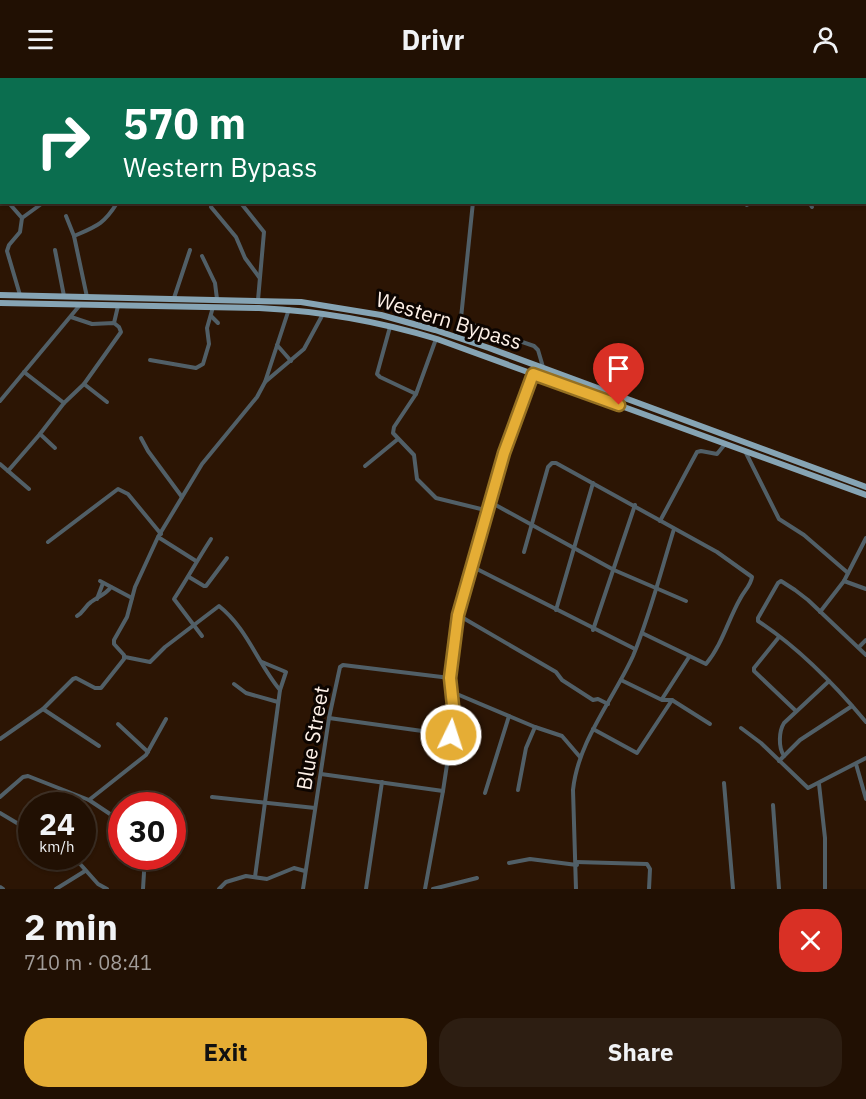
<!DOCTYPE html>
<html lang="en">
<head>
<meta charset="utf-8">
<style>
  :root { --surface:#211003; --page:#2d1e12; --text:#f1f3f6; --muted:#a29d9a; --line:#3e3025; --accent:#e5ad35 }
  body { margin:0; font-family:"IBM Plex Sans",sans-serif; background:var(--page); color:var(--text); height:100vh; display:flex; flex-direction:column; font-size:22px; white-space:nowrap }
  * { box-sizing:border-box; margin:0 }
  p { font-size:20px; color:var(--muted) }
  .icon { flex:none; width:33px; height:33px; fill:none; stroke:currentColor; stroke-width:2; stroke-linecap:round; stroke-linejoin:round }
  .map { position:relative; height:811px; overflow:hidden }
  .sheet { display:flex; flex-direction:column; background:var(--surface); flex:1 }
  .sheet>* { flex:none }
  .top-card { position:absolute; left:0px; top:0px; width:867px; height:126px; box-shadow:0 2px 4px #0004,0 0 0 2px var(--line); background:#0b6e4f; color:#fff; overflow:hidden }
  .speed { position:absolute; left:18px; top:714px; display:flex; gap:12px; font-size:30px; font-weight:700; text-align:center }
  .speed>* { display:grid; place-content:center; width:78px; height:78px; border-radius:50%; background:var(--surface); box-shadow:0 2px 4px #0004,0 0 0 2px var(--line); line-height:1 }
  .speed small { font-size:15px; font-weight:400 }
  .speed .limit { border:9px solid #d22; background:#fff; color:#111 }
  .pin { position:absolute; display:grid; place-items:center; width:51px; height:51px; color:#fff; margin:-62px -26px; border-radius:50% 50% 50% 0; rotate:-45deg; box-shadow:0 0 6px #0007 }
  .pin .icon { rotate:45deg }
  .me { position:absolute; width:66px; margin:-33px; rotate:4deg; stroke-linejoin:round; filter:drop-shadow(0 0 4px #0008) }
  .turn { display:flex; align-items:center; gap:21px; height:126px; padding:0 24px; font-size:27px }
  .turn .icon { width:78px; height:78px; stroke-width:2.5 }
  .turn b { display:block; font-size:42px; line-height:51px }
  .round { display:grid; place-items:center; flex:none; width:63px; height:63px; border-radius:24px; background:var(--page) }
  .head { display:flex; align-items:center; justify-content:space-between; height:102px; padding:0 24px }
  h1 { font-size:36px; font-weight:700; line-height:45px }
  .action { display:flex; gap:12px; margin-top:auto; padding:12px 24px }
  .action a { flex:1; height:69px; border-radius:24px; background:var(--accent); color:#111; font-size:24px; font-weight:700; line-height:69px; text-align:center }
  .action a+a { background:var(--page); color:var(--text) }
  header { display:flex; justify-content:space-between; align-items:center; height:78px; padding:0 24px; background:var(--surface); font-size:27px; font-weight:700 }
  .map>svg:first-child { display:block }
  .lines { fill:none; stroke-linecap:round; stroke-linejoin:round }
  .street { stroke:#515f67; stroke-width:4 }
  .primary { stroke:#86a4b4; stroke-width:6 }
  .route-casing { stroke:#957022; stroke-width:15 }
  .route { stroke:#e5ad35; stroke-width:10 }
  .labels { text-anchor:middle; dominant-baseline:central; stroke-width:6; stroke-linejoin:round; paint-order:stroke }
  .street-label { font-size:21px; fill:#fef1e8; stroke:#0d0501 }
</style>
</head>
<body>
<header><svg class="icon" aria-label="menu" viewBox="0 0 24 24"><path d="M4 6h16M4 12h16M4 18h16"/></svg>Drivr<svg class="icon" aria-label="person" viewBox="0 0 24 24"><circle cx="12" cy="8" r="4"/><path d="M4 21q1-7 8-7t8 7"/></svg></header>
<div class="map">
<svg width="866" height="811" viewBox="0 0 866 811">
  <rect width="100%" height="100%" fill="#2c1504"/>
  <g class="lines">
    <!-- street -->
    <g class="street">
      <polyline points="50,0 51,2"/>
      <polyline points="90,0 91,2"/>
      <polyline points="172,0 173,2"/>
      <polyline points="256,0 258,2"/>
      <polyline points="567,0 571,2"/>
      <polyline points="721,0 722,2"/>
      <polyline points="100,2 102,0"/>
      <polyline points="210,2 210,0"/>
      <polyline points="490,2 491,0"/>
      <polyline points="535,2 539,0"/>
      <polyline points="0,70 2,69"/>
      <polyline points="0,116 2,118"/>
      <polyline points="8,124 22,140"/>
      <polyline points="212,124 211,129 236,159 245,180 259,199"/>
      <polyline points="240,124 264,154 258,222"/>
      <polyline points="473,124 461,240 467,245 534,268 538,272 543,289"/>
      <polyline points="742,124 747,127 751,124"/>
      <polyline points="809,124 812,129"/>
      <polyline points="66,138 74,158 87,219"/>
      <polyline points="22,140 44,124"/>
      <path d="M 74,158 C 97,148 104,146 117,125 L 129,124"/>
      <polyline points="55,172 64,218"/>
      <polyline points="202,178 215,205 217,221"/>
      <polyline points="20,217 7,173 9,167 20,154 22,140"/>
      <polyline points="174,220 190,172"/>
      <polyline points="211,238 218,245"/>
      <polyline points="114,245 118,228"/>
      <polyline points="390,249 377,296 380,299 416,316"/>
      <polyline points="436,261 416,316 394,349 393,355 414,377 417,401 436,420 489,433"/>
      <polyline points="277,267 291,283"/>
      <polyline points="150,282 196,290 203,286 209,266 207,250 213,229"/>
      <polyline points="24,294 64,325"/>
      <polyline points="265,304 304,271 323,236"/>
      <polyline points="84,306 107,324"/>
      <polyline points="0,323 80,227"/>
      <polyline points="141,360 148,373 182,419"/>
      <polyline points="55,370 40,356 64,325 84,306 121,254 119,249 114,245 92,246 71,239"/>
      <polyline points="745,373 779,441 804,457 848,495"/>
      <polyline points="0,386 29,411"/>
      <polyline points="365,388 398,361"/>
      <polyline points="8,393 40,356"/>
      <polyline points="492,425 614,492 686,523"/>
      <polyline points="660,443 697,374 701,373 717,376 725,366"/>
      <polyline points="158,459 196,483"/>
      <polyline points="48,464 118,411 128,416 161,456"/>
      <path d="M 524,474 L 548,389 L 552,385 L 556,385 L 717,474 L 752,499 C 751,507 744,513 740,521 C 728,542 722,567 706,586 L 642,555"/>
      <polyline points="471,488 635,571"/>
      <polyline points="189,499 204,508 206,508 227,480"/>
      <polyline points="100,503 132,520"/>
      <polyline points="844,503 866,511"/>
      <polyline points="97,521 103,505"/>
      <polyline points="556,532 593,405"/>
      <polyline points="820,534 844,503 866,460"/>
      <polyline points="458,537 556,594 562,602 593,622 598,621 608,626"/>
      <path d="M 77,538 C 84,534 85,528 91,524 C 99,518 105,517 111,509"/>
      <polyline points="593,552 635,427"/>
      <path d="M 202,558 L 174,521 C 187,501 198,481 211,461"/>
      <polyline points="779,559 754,590 754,593 796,633"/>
      <polyline points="859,569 866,562"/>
      <path d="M 866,577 L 808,522 L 795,512 L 781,503 L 778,505 L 758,540 L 758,543 C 799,570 835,607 866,644"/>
      <path d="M 125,579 L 150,584 L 165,569 L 219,528 C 247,550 258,586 280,612"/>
      <polyline points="621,602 662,622 672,622 710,646"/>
      <polyline points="234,606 246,615 278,624"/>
      <polyline points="452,614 535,649 562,658 580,679"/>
      <polyline points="662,621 689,579"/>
      <polyline points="43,631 99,668"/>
      <polyline points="329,640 451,657"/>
      <polyline points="118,646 148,674"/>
      <polyline points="741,650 761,665 808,710 866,680"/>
      <polyline points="593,651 637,675 672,622"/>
      <polyline points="0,661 43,631 73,601 76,600 95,610 101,610 124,581 124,577 114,566 114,562 127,539 135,509 158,459 202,386 257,319 265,304 289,231"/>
      <path d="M 784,678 C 778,669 779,653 784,645 L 829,603"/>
      <polyline points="779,683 800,662 852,628"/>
      <polyline points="856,686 866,721"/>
      <polyline points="321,696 443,713"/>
      <polyline points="724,705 733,811"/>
      <polyline points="819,706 825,760 825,811"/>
      <polyline points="518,712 526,670 535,649"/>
      <polyline points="485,715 509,638"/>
      <polyline points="0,719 23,699 28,698 89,722 122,744"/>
      <polyline points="212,719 315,730"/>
      <polyline points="89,722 146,677 166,641"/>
      <polyline points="773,727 779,811"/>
      <polyline points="0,735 32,754"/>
      <polyline points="73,778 98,806 107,811"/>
      <polyline points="576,784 647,786 650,791 649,811"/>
      <polyline points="509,785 530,781 577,787"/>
      <polyline points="255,799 280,612 286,594 262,584"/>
      <polyline points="0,809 3,811"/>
      <polyline points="56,811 85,793"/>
      <polyline points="143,811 145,778"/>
      <polyline points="219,811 226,804 246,798 267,801 294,790 305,793"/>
      <polyline points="303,811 329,640 340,589 343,587 450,600"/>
      <polyline points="366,811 382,704"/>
      <polyline points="425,811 443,713 453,647 450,600 456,544 504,375 533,296"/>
      <polyline points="433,811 477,800"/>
      <path d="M 576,811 L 573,712 C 578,663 613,622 633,578 C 650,537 661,493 674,451"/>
    </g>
    <!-- primary -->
    <g class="primary">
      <polyline points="0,217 301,224 381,237 435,252 489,270 866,409"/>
      <path d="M 0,225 L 259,230 C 320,233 378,243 437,261 L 866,417"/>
    </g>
  </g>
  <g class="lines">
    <!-- route casing -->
    <g class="route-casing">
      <polyline id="route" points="451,657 454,637 450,600 458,537 504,375 533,296 619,327"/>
    </g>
    <!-- route -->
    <use href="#route" class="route"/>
  </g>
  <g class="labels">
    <!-- street labels -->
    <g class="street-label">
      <text transform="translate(449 242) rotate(17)">Western Bypass</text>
      <text transform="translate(312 660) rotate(-80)">Blue Street</text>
    </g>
  </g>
</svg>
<div class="speed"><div>24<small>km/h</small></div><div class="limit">30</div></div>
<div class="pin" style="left:619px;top:327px;background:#d93025"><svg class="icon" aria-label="arrive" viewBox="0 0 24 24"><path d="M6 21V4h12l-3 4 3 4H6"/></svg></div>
<svg class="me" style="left:451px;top:657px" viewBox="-20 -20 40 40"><circle r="17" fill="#e5ad35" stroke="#fff" stroke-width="3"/><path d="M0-11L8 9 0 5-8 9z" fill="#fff"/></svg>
<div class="top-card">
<div class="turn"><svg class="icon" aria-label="right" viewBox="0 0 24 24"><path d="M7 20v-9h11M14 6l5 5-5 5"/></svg><div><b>570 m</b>Western Bypass</div></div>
</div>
</div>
<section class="sheet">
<div class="head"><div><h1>2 min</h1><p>710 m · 08:41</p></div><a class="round" style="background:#d93025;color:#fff"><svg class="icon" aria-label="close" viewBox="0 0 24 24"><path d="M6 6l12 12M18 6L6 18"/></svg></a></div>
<div class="action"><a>Exit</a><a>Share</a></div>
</section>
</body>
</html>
